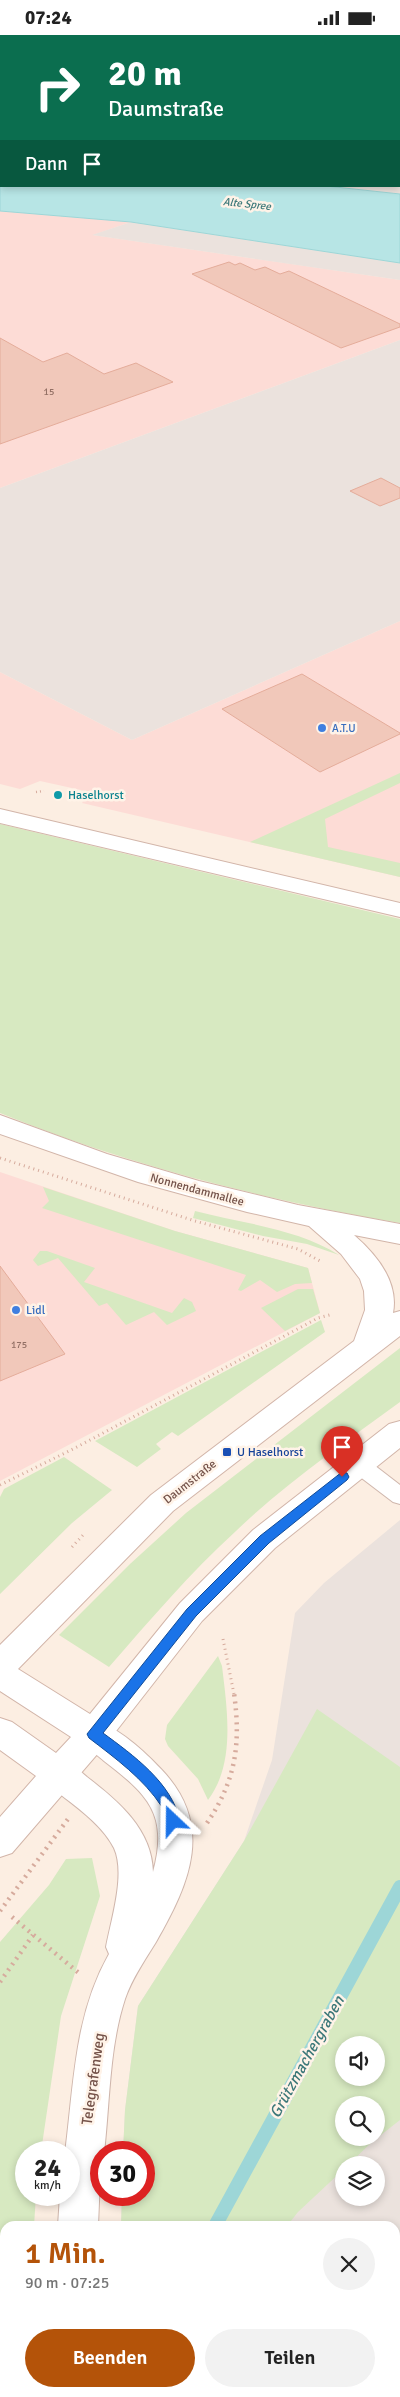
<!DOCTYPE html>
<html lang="de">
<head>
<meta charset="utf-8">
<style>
  :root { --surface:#fff; --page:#f2f2f2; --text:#222; --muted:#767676; --accent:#b45309 }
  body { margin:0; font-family:Signika,sans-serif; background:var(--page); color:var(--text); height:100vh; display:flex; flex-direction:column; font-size:19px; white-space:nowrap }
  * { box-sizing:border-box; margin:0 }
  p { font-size:16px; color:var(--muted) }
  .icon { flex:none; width:28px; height:28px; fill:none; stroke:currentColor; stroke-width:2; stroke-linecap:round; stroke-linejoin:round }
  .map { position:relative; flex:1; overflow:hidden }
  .sheet { position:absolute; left:0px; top:2186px; width:400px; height:176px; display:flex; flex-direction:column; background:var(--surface); border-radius:15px 15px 0 0; box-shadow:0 2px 8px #0003 }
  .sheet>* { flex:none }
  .top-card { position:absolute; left:0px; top:0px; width:400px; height:152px; box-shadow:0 2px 8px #0003; background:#0b6e4f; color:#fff; overflow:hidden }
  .buttons { position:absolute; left:335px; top:2001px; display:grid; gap:10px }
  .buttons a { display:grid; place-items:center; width:50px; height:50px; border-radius:50%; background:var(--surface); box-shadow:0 2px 8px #0003; font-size:25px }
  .speed { position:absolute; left:15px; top:2106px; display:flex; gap:10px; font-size:25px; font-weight:700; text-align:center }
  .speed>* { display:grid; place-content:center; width:65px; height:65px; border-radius:50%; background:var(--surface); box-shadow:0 2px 8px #0003; line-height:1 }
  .speed small { font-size:12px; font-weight:400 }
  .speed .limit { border:8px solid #d22; background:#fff; color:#111 }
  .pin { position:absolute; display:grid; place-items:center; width:42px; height:42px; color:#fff; margin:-51px -21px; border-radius:50% 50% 50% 0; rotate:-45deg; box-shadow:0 0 5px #0007 }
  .pin .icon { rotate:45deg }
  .me { position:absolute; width:55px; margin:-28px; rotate:337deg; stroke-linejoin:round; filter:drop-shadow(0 0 4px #0008) }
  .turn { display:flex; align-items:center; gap:18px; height:105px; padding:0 25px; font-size:22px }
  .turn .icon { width:65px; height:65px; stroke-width:2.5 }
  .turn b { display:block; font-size:35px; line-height:42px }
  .then { display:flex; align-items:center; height:48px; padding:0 25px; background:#0003; gap:10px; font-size:19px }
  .round { display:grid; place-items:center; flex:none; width:52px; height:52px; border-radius:26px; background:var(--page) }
  .overview { display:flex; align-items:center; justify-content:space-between; height:85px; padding:0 25px }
  h1 { font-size:30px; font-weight:600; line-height:38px; color:var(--accent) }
  .cta { display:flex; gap:10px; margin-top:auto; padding:10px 25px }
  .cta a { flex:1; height:58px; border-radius:30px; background:var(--accent); color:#fff; font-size:20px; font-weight:600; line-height:58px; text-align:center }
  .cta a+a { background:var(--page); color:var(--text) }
  .status { display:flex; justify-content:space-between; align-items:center; height:35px; padding:0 25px; background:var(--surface); direction:ltr }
  .status svg { height:14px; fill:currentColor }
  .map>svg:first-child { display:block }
  .commercial { fill:#fddcd6 }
  .industrial { fill:#ebe2dd; fill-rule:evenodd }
  .green { fill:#d7e9c1; fill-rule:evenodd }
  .water { fill:#b7e5e5; stroke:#9dd6d7 }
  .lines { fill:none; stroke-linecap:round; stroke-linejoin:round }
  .stream { stroke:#9dd6d7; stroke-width:14 }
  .building { fill:#f1c8ba; stroke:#e4ac9a }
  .service-casing { stroke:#cfb6ac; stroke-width:2 }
  .minor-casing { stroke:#cfb6ac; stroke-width:2 }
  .secondary-casing { stroke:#d2b5a9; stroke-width:2 }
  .path-far2 { stroke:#d6ab9d; stroke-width:2.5; stroke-dasharray:1 3; stroke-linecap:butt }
  .path-far1 { stroke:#d6ab9d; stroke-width:3; stroke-dasharray:1 4; stroke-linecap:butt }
  .path { stroke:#d6ab9d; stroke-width:4.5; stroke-dasharray:2 5; stroke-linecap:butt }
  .service { fill:#fff; fill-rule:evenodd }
  .minor { fill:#fff; fill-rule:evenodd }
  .secondary { fill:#fff; fill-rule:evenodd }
  .route { fill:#1a73e8; stroke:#114b97 }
  .shop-dot { fill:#3f7fe0; stroke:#fff3e8; stroke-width:2 }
  .culture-dot { fill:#0f9aa8; stroke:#fff3e8; stroke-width:2 }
  .transit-dot { fill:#1a4fb4; stroke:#fff3e8; stroke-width:2 }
  .labels { text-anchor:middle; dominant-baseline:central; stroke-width:5; stroke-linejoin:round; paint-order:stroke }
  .number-label { font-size:10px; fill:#937065 }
  .far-water-label { font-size:11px; font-style:italic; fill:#3c7879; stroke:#fff3e8 }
  .far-shop-label { font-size:11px; fill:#366cbe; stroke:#fff3e8; text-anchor:start }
  .culture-label { font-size:12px; fill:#0d838f; stroke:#fff3e8; text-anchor:start }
  .street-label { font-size:12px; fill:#745249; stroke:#fff3e8 }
  .shop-label { font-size:12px; fill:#366cbe; stroke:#fff3e8; text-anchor:start }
  .transit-label { font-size:12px; fill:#164399; stroke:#fff3e8; text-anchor:start }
  .near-street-label { font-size:15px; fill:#745249; stroke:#fff3e8 }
  .near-water-label { font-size:16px; font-style:italic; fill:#3c7879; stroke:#fff3e8 }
</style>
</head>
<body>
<div class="status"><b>07:24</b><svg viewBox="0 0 49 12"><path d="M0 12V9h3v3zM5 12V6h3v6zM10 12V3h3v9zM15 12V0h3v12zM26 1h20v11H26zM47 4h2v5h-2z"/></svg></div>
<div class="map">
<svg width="400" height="2362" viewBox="0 0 400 2362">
  <rect width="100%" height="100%" fill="#fceee2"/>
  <!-- commercial -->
  <g class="commercial">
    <polygon points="0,176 131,187 93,200 400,245 400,305 0,453"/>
    <polygon points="400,586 400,842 82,768 90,757 40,746 20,754 0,749 0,637 132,705"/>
    <polygon points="0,1137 175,1196 308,1233 320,1278 0,1446"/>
  </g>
  <!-- industrial -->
  <g class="industrial">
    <polygon points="0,0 400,0 400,159 326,151 399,151 399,1 1,1 1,119"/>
    <polygon points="131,187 400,228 400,245 92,200"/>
    <polygon points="400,305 400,586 132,705 0,637 0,453"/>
    <path d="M 400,1485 L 400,2362 L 130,2362 L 130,2358 L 395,2358 L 395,2191 L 121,2191 L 122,2160 L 144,2160 L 144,2118 L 123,2117 L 125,2075 L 138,1971 L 244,1806 L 272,1725 L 295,1578 L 324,1548 ZM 344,2010 L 376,2010 L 376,2042 L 344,2042 ZM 344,2070 L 376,2070 L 376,2102 L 344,2102 ZM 344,2130 L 376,2130 L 376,2162 L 344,2162 Z"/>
  </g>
  <!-- green -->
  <g class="green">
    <polygon points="400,738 400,748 325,784 328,812 400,828 400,842 250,807"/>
    <path d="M 0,789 L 400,884 L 400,1188 C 264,1165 128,1130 0,1078 Z"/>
    <polygon points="43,1152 175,1196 308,1233 312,1248 295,1249 277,1257 260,1245 241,1256 238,1255 246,1240 42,1173 49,1166"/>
    <path d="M 195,1176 C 241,1188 299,1194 339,1220 L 307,1209 L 263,1201 L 193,1183 Z"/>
    <polygon points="40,1216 47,1216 95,1233 84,1247 172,1278 184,1263 192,1267 196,1276 167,1290 154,1277 126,1290 107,1268 99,1271 58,1223 38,1231 33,1225"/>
    <polygon points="298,1254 313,1254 320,1278 285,1296 261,1273"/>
    <polygon points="321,1285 325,1297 178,1401 172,1397 156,1409 161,1414 137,1432 95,1406"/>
    <path d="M 400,1313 L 400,1367 C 344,1408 286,1448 236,1496 C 190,1538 150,1585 109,1632 L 59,1600 L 130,1529 L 186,1478 Z"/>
    <polygon points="64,1422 112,1455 72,1488 0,1559 0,1462 4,1454"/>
    <path d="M 218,1621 L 222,1631 C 227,1674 236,1728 208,1765 L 198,1744 L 168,1711 L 165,1704 L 167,1690 Z"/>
    <path d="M 317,1674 L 400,1732 L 400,2085 L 372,2107 L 348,2130 L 344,2130 L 344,2134 L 298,2177 L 287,2191 L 121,2191 L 122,2160 L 144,2160 L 144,2118 L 123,2117 L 125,2075 L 138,1971 L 244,1806 ZM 344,2010 L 376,2010 L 376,2042 L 344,2042 ZM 344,2070 L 376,2070 L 376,2102 L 344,2102 Z"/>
    <polygon points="92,1823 100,1861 61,1981 41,2117 26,2118 26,2160 36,2160 34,2191 5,2191 5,2358 32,2358 33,2362 0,2362 0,1907 49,1850 66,1824"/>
  </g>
  <!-- water -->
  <polygon class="water" points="0,119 1,151 326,151 400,159 400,228 131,187 0,176"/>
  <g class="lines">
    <!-- stream -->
    <polyline class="stream" points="215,2191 400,1852"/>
  </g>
  <!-- building -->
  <g class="building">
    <polygon points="229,227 235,230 240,228 255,235 265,232 280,239 289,236 400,289 400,292 341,313 192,239"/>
    <polygon points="0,303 43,327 67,318 104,339 136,328 173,347 0,409"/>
    <polygon points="381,443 400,453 400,463 380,471 350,456"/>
    <polygon points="302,639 400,698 400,699 320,737 222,674"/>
    <polygon points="0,1231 65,1319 0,1346"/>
  </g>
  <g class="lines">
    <!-- service casing -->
    <g class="service-casing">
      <g id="service">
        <polygon points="226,0 241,0 242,1 227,1"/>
        <polygon points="275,0 289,0 290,1 276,1"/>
        <rect x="399" y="35" width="1" height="7"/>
        <rect x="0" y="62" width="1" height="7"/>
        <rect x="0" y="106" width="1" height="6"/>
        <rect x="399" y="134" width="1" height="6"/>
        <polygon points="358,1421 365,1423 400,1450 400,1469 393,1467 351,1435 348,1429 351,1423"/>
      </g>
    </g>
    <!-- minor casing -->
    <g class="minor-casing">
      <g id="minor">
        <path d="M 94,1685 C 119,1693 143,1715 161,1734 C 215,1790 190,1848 156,1907 C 145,1925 132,1943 125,1964 C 109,2013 110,2066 104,2118 L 101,2118 L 98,2191 L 58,2191 L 60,2160 L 69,2160 L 69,2118 L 65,2118 C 74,2049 74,1981 109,1919 L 106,1912 C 111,1885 126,1839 114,1813 C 101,1787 69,1767 47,1749 L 42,1739 L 47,1729 C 50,1728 54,1725 58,1725 C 69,1724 80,1736 87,1742 C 118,1766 152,1794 153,1837 C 169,1779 147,1759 104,1726 C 94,1717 83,1711 77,1699 L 82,1689 Z"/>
        <rect x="61" y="2358" width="42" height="4"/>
      </g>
    </g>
    <!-- secondary casing -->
    <g class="secondary-casing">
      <g id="secondary">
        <polygon points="0,774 400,868 400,882 0,788"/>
        <path d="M 0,1080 L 107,1119 L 199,1146 L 298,1170 L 400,1189 L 400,1209 L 354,1200 C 376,1219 399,1247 393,1278 L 400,1276 L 400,1301 L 173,1476 L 18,1634 L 90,1679 L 180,1568 L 253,1495 L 389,1389 L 400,1386 L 400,1413 L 275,1513 L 202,1586 L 106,1709 L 12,1818 L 0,1822 L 0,1782 L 36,1741 L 0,1715 L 0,1683 L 12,1687 L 56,1718 L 71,1702 L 0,1656 L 0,1610 L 151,1460 L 354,1306 L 365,1275 L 364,1256 L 360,1244 L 341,1219 L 309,1191 L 247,1177 L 138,1147 L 0,1099 Z"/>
      </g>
    </g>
    <!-- path-far2 -->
    <polyline class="path-far2" points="36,757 44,756"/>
    <!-- path-far1 -->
    <g class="path-far1">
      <polyline points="0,1123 195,1186 298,1214 322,1227"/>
      <polyline points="0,1450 75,1413 318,1283 333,1279"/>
      <polyline points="72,1512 83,1500"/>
      <polyline points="223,1604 234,1659"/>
    </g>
    <!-- path -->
    <g class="path">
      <path d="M 207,1788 C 236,1745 241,1709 234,1658"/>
      <polyline points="0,1876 68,1784"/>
      <polyline points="12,1882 80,1939"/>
      <polyline points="0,1947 33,1900"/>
    </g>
    <!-- service -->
    <use href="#service" class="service"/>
    <!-- minor -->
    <use href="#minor" class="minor"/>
    <!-- secondary -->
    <use href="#secondary" class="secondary"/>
  </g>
  <!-- route -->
  <path class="route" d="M 342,1437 L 347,1438 L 349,1442 L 347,1445 L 269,1508 L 196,1581 L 103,1698 C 133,1720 172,1748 180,1786 L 178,1790 L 173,1792 L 168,1790 C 165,1785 165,1778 162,1772 C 144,1744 115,1723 89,1703 L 87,1699 L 187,1574 L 260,1501 Z"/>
  <!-- markers -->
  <g class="shop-dot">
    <circle cx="322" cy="693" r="5"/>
    <circle cx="16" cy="1275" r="5"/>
  </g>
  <circle class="culture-dot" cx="58" cy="760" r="5"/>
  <rect class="transit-dot" x="222" y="1412" width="10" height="10" rx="2.5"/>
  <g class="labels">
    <!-- number labels -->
    <g class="number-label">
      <text x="49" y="357">15</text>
      <text x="19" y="1310">175</text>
    </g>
    <!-- far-water labels -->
    <g class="far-water-label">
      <text transform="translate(247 169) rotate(6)">Alte Spree</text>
    </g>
    <!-- far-shop labels -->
    <g class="far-shop-label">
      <text x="332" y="693">A.T.U</text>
    </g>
    <!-- culture labels -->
    <g class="culture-label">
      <text x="68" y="760">Haselhorst</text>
    </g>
    <!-- street labels -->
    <g class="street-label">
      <text transform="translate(197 1155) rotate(15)">Nonnendammallee</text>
      <text transform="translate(190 1447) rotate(-38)">Daumstraße</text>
    </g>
    <!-- shop labels -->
    <g class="shop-label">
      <text x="26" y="1275">Lidl</text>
    </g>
    <!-- transit labels -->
    <g class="transit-label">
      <text x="237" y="1417">U Haselhorst</text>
    </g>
    <!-- near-street labels -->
    <g class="near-street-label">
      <text transform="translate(93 2044) rotate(-82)">Telegrafenweg</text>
    </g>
    <!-- near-water labels -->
    <g class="near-water-label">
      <text transform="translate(307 2022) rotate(-61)">Grützmachergraben</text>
    </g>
  </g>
</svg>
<div class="buttons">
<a><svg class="icon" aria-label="sound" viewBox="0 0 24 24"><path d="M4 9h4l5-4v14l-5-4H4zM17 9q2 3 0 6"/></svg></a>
<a><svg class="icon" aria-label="search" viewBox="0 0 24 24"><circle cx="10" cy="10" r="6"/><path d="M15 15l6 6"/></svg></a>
<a><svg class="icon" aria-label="layers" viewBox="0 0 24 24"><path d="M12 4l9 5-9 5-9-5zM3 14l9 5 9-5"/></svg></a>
</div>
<div class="speed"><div>24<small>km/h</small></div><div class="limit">30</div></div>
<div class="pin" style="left:342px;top:1442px;background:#d93025"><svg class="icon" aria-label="arrive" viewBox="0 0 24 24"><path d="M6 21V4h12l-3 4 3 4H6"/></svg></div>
<svg class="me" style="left:173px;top:1786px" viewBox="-20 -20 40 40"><path d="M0-17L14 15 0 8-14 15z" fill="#1a73e8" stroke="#fff" stroke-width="4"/></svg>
<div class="top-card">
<div class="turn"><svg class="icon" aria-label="right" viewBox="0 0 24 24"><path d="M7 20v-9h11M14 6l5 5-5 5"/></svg><div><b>20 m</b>Daumstraße</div></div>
<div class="then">Dann<svg class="icon" aria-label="arrive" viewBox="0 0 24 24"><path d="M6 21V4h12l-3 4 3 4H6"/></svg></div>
</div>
<section class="sheet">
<div class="overview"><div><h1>1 Min.</h1><p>90 m · 07:25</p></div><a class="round"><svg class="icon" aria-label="close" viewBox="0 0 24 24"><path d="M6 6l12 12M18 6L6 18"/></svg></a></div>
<div class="cta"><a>Beenden</a><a>Teilen</a></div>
</section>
</div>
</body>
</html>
